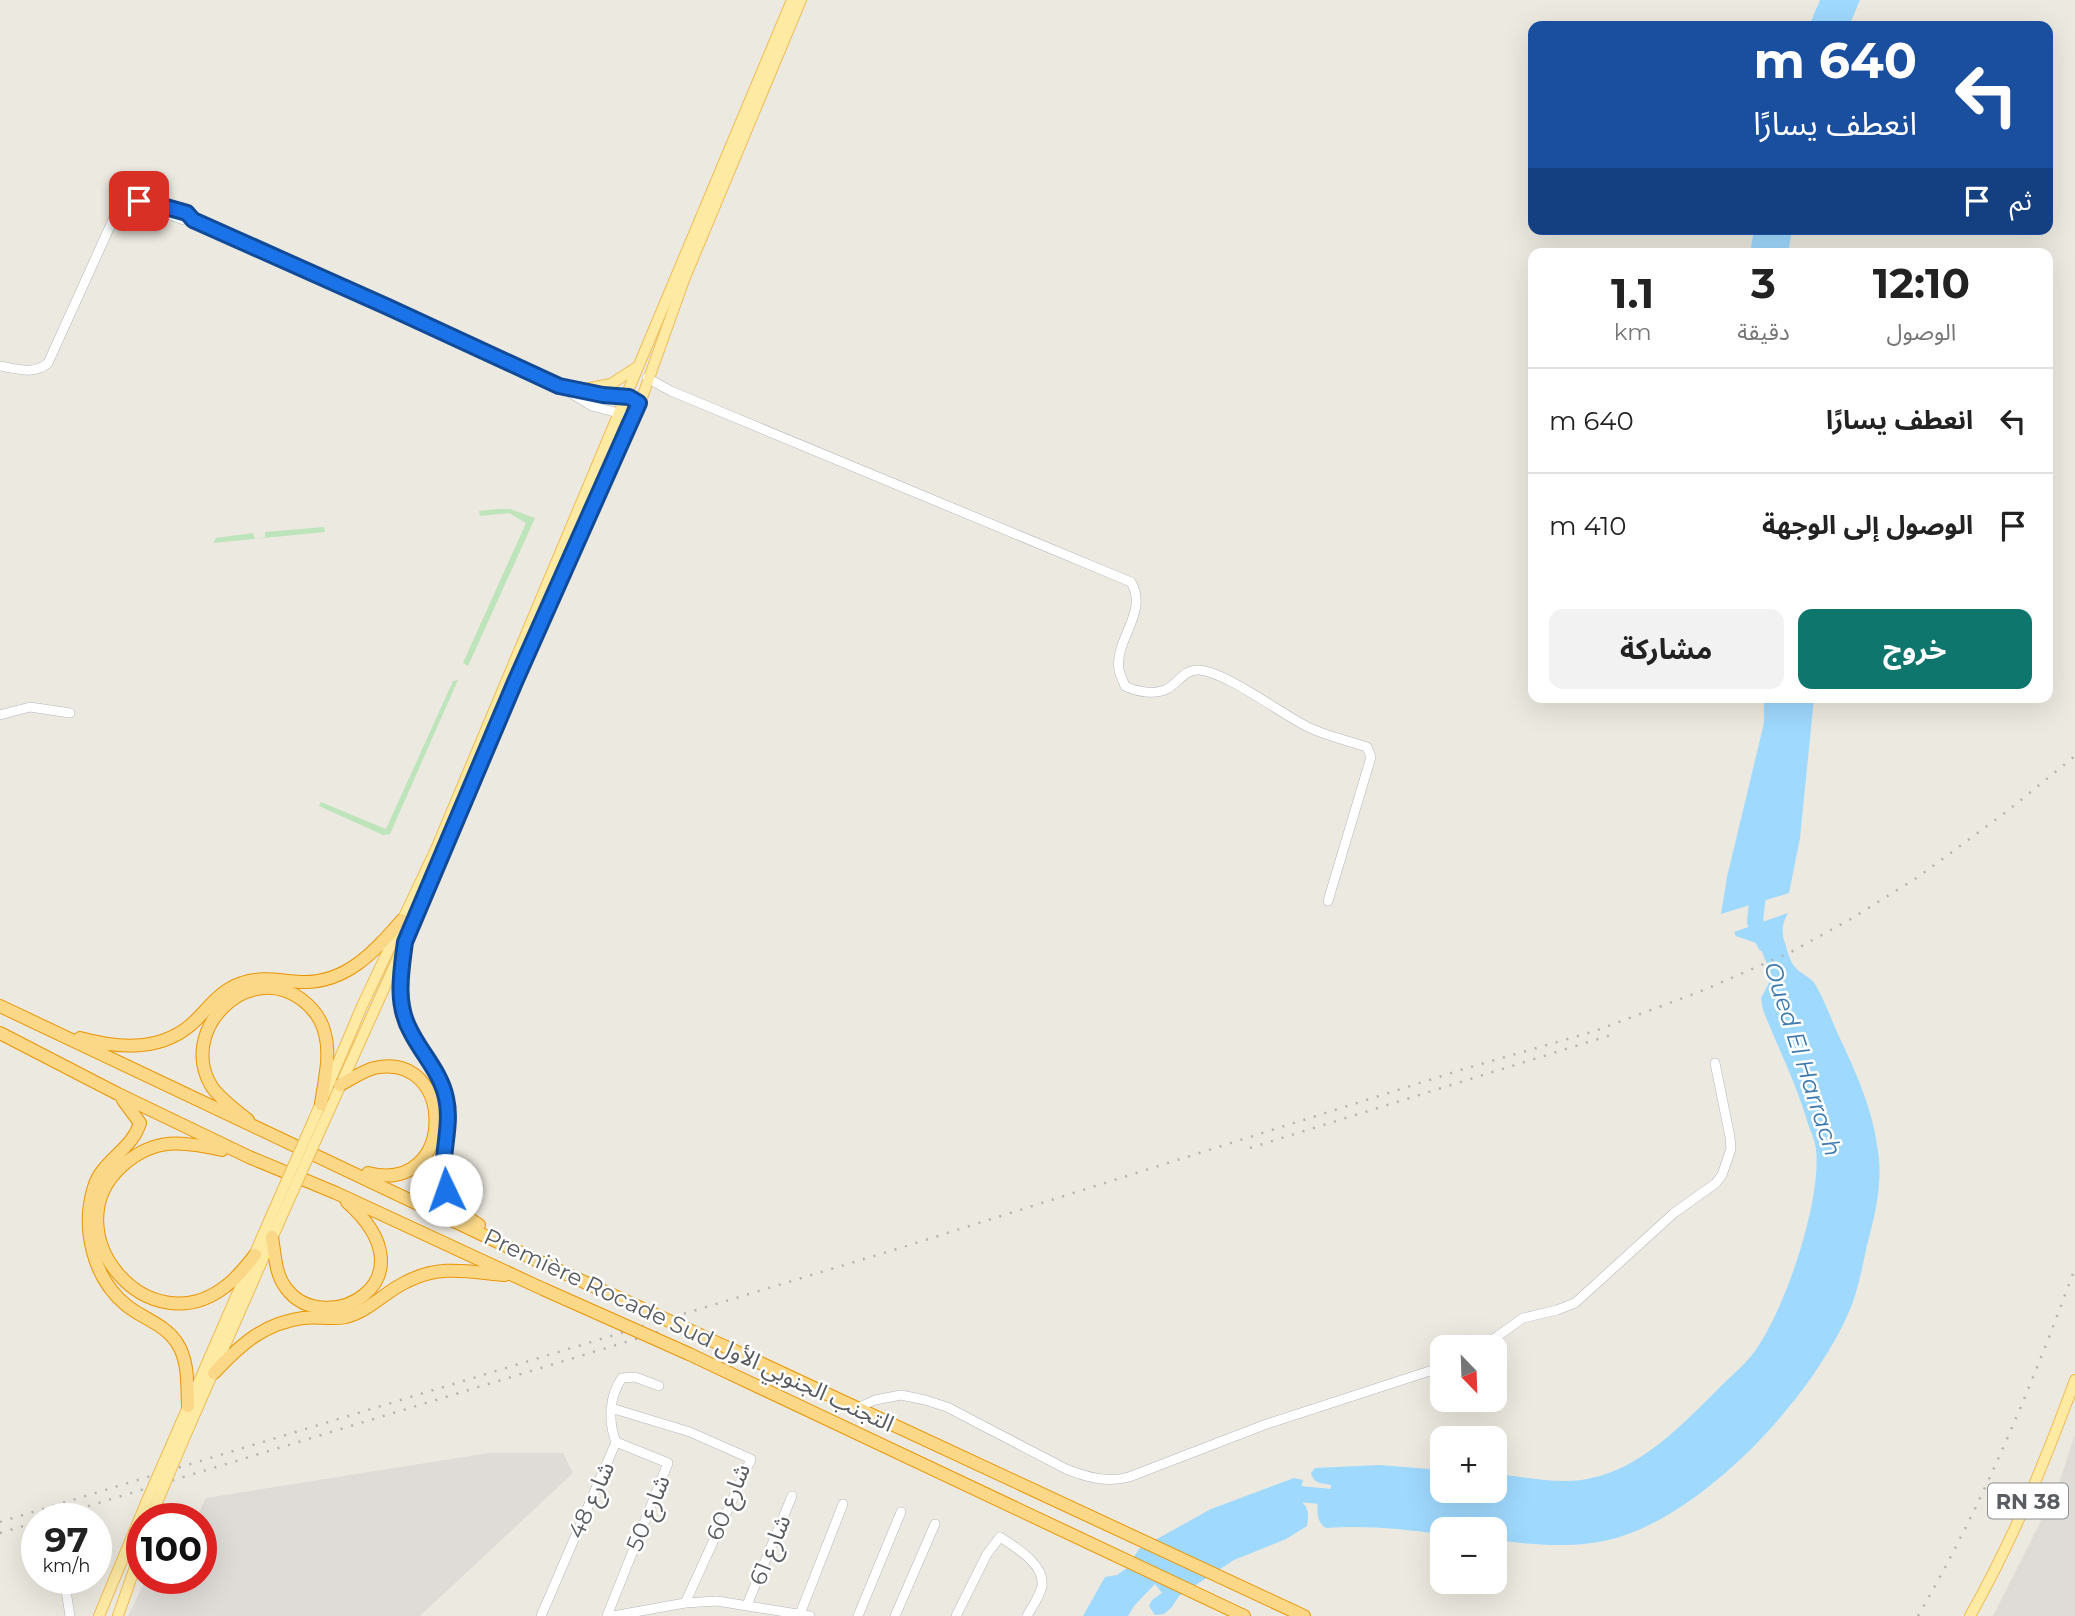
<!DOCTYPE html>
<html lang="ar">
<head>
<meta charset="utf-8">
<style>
  :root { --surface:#fff; --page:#f2f2f2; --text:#222; --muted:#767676; --line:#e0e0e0; --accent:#0f766e }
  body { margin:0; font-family:Montserrat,"Noto Sans Arabic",sans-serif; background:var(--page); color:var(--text); direction:rtl; height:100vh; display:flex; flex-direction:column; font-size:26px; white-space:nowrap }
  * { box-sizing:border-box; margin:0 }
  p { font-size:23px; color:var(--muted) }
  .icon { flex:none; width:38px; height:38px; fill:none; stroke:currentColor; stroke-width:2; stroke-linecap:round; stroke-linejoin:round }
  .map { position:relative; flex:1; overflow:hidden; direction:ltr }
  .panel { position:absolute; left:1528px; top:248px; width:525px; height:455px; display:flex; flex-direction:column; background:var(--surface); border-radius:14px; box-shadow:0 7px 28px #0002; direction:rtl }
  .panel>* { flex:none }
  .top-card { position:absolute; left:1528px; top:21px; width:525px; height:214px; border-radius:14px; box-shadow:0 7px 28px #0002; direction:rtl; background:#1a4fa0; color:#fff; overflow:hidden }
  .needle { width:46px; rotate:157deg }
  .controls { position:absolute; left:1430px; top:1335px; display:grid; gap:14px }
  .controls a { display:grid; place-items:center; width:77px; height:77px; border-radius:14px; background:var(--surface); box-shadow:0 7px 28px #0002; font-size:35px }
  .speed { position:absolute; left:21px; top:1503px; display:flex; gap:14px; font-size:35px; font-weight:700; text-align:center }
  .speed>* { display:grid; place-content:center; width:91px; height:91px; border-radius:50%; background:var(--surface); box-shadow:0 7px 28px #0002; line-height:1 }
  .speed small { font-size:18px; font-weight:400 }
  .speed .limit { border:10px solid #d22; background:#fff; color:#111 }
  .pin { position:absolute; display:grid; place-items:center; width:60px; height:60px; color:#fff; margin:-30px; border-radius:14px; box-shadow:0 4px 10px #0006 }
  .me { position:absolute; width:77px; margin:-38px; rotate:357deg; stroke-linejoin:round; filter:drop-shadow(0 0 5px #0008) }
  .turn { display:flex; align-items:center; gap:24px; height:147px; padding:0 21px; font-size:32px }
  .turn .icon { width:91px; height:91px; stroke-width:2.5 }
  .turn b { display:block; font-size:49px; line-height:60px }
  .then { display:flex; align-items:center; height:66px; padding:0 21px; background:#0003; gap:14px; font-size:26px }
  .eta { display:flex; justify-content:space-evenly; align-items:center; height:119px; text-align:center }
  .eta b { font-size:42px; font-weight:700; line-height:49px }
  .button { display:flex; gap:14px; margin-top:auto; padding:14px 21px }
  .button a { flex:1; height:80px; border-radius:14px; background:var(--accent); color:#fff; font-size:28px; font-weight:700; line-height:80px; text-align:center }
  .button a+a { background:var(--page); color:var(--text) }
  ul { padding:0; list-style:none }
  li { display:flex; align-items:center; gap:21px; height:105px; padding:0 21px; border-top:2px solid var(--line) }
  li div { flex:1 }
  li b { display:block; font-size:26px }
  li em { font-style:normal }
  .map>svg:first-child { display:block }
  .industrial { fill:#dfdcd8 }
  .green { fill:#bee4bc }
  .water { fill:#9fd9fe }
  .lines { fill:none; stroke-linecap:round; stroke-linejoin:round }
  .river { stroke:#9fd9fe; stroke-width:16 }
  .minor-casing { stroke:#b3b7bb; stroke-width:10 }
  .major-casing { stroke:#efbc56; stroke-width:12 }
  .highway-casing { stroke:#e99503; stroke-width:14 }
  .minor { stroke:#fff; stroke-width:9 }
  .major { stroke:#feeaa3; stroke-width:10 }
  .highway { stroke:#fbd888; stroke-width:12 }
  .rail { stroke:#b2b3b3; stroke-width:2.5; stroke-dasharray:2 9; stroke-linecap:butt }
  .major-bridge-casing { stroke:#efbc56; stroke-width:12; stroke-linecap:butt }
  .highway-bridge-casing { stroke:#e99503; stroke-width:14; stroke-linecap:butt }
  .major-bridge { stroke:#feeaa3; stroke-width:10 }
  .highway-bridge { stroke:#fbd888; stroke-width:12 }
  .route-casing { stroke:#114b97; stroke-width:18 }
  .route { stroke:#1a73e8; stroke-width:12 }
  .labels { text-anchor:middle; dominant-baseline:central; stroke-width:5; stroke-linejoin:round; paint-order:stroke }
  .shield { fill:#fff; stroke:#8b8e90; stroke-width:2 }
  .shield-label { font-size:21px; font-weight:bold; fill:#595d61 }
  .street-label { font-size:23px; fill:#595d61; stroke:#fff }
  .water-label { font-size:24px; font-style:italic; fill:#3d7aae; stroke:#fff }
</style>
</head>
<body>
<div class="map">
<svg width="2075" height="1616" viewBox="0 0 2075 1616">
  <rect width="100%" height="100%" fill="#ece9e0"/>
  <!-- industrial -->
  <g class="industrial">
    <polygon points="2075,1434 2075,1616 1993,1616 2057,1489"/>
    <polygon points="489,1453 563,1453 573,1473 420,1616 128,1616 146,1579 201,1578 201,1519 196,1519 206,1498"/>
  </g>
  <!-- green -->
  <g class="green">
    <polygon points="497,509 510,509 535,518 468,666 463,663 526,523 509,513 480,516 479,511"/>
    <polygon points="324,527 325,532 213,543 216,538 253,533 255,539 265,537 265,532"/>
    <polygon points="458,680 390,834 383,835 319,806 321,802 386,829 453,681"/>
  </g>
  <!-- water -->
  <g class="water">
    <polygon points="1820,0 1860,0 1849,26 1809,26"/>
    <polygon points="1754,229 1792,229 1788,254 1750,254"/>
    <polygon points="1764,698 1814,698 1800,838 1789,893 1721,914 1727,877 1764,723"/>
    <path d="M 1788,913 C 1782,924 1781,931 1785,943 C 1787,950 1790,962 1795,967 C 1800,974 1810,976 1815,984 C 1824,999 1830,1016 1837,1032 C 1855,1070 1873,1109 1878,1151 C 1883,1183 1875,1215 1867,1245 C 1863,1264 1859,1284 1853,1302 C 1819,1391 1709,1511 1616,1538 C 1577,1549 1534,1545 1495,1540 L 1494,1530 L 1442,1530 L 1442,1534 C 1400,1529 1368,1525 1326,1528 C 1315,1522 1317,1506 1319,1495 L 1330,1496 L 1331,1485 C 1321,1483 1314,1484 1311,1473 L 1315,1468 L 1379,1465 L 1442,1470 L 1442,1491 L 1494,1491 L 1495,1474 C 1532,1477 1563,1487 1600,1476 C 1648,1462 1687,1420 1722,1385 C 1732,1375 1743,1366 1752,1355 C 1784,1314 1822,1201 1816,1149 C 1815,1141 1811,1132 1808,1124 C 1797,1085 1778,1048 1763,1010 L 1761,998 L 1772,977 L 1759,944 L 1736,936 L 1734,932 Z"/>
    <path d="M 1294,1478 L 1303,1480 L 1298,1499 C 1309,1506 1309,1514 1307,1526 L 1286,1539 L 1234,1560 L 1179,1596 L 1172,1607 L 1164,1614 L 1155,1615 L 1149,1606 L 1152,1600 L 1162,1593 L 1155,1584 L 1134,1606 L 1128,1616 L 1083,1616 L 1105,1577 L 1117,1575 L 1127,1568 L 1139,1549 L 1211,1509 Z"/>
  </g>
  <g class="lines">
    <!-- river -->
    <g class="river">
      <polyline points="1759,884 1755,922 1765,944"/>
      <polyline points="1278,1497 1299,1494 1342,1498"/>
    </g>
    <!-- minor casing -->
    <g class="minor-casing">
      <g id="minor">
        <polyline points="163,212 184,220 193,220"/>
        <path d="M 0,366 C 17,369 34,375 48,363 L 116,213 C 130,194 149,202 168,208 C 177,210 186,212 193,220 L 389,307 L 559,386 L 592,406 L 633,417"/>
        <path d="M 647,378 L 671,391 L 1131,582 C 1149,613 1114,639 1119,670 C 1120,675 1123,681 1125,686 C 1137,692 1155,695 1167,689 C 1178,683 1185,669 1199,670 C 1227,672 1282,715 1310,728 C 1328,736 1348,741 1367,747 L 1371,757 L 1328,901"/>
        <polyline points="581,391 629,397 639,403"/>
        <polyline points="0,715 30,707 70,713"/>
        <polyline points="1481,1348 1523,1318 1557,1310 1575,1303 1674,1213 1716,1183 1722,1175 1731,1149 1730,1137 1715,1063"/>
        <polyline points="611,1408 690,1432 751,1459 685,1603"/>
        <path d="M 857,1408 L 875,1400 L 901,1395 L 925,1400 L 947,1407 L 1066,1469 C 1086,1477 1107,1483 1129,1477 L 1264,1425 L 1442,1367"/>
        <polyline points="64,1578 70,1616"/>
        <polyline points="747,1605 792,1496"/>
        <polyline points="800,1614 843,1504"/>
        <path d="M 541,1616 L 616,1442 C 608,1422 609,1396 622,1378 L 635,1377 L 659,1386"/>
        <polyline points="607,1616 668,1463 616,1442"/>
        <polyline points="613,1616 685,1603 717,1601 810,1616"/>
        <polyline points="858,1616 901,1512"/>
        <polyline points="895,1616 935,1524"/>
        <path d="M 956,1616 L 987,1554 L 1000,1537 C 1015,1547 1045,1564 1042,1586 C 1040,1596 1032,1607 1027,1616"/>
      </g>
    </g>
    <!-- major casing -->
    <g class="major-casing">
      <g id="major">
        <polyline points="579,390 611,384 637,367"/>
        <polyline points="314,1119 362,1006 436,849 792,0"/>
        <polyline points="324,1122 405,942 626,430 638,409 684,280 801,0"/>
        <polyline points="177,1432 272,1214"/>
        <polyline points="186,1434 281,1218"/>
        <polyline points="151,1519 156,1505"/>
        <polyline points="99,1616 146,1503"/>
        <polyline points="118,1616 142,1547"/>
        <path d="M 1970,1616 C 2013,1540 2045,1462 2075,1380"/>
      </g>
    </g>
    <!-- highway casing -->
    <g class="highway-casing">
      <g id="highway">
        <path d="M 405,942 C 400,973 395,1007 413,1036 C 424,1055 440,1074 446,1096 C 449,1107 447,1117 446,1128 C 442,1173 436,1199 479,1225"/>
        <polyline points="0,1006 536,1260"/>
        <polyline points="0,1033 118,1094 249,1157 336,1193 543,1289"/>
        <path d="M 80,1038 C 120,1049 164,1052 196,1020 C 211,1005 221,990 242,983 C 261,976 281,981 300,982 C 346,984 374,952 402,920"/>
        <path d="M 340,1085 C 351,1079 363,1071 374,1068 C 457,1050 457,1196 368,1173"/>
        <path d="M 123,1100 L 140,1123 C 132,1150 102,1160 94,1187 C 81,1228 93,1278 126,1305 C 143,1319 165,1324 177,1343 C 189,1361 187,1385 188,1406"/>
        <path d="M 248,1120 C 236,1110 221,1100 212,1087 C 177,1032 246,960 301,999 C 313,1008 322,1020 325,1034 C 331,1056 324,1082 321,1104"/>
        <path d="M 222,1150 C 183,1141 154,1137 122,1166 C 51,1230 147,1348 226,1286 C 237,1278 246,1266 255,1255"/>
        <path d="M 272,1237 C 275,1254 275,1274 286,1288 C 324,1340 437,1282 347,1202"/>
        <polyline points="726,1347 1304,1616"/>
        <polyline points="689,1354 1244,1616"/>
        <path d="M 214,1373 C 240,1345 264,1323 303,1318 C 317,1316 331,1320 346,1317 C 369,1311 385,1292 406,1282 C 441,1264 468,1272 505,1275"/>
      </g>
    </g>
    <!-- minor -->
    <use href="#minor" class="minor"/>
    <!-- major -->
    <use href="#major" class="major"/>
    <!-- highway -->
    <use href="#highway" class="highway"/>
    <!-- rail -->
    <g class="rail">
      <polyline points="1250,1148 1614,1034"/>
      <polyline points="46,1519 662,1331"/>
      <polyline points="0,1522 900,1248 1464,1069 1595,1031 1699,992 1789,953 1849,920 1918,877 2006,812 2075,756"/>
      <polyline points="0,1533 37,1522"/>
      <path d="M 1918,1616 C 1982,1506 2031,1388 2075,1268"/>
    </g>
    <!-- major-bridge casing -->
    <g class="major-bridge-casing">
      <g id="major-bridge">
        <polyline points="272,1214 314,1119"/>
        <polyline points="281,1218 324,1122"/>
        <polyline points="146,1503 177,1432"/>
        <polyline points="156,1505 186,1434"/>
      </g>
    </g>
    <!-- highway-bridge casing -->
    <g class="highway-bridge-casing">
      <g id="highway-bridge">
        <polyline points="536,1260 726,1347"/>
        <polyline points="543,1289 689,1354"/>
      </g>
    </g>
    <!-- major-bridge -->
    <use href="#major-bridge" class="major-bridge"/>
    <!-- highway-bridge -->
    <use href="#highway-bridge" class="highway-bridge"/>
  </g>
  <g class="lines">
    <!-- route casing -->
    <g class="route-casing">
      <path id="route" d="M 139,201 L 145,201 L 187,213 L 193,220 L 388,307 L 559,386 L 603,395 L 629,397 L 639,403 L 515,682 L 405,942 C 401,972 395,1004 411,1032 C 422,1054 441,1073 446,1098 C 453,1128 438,1159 446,1190"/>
    </g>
    <!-- route -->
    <use href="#route" class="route"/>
  </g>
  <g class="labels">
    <!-- shield labels -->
    <rect class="shield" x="1988" y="1483.5" width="80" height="35" rx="5"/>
    <g class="shield-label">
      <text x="2028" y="1501">RN 38</text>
    </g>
    <!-- street labels -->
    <g class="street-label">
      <text transform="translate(689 1330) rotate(25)">Première Rocade Sud التجنب الجنوبي الأول</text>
      <text transform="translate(591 1500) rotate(-66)">شارع 48</text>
      <text transform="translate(728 1502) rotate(-68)">شارع 60</text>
      <text transform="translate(648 1513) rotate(-68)">شارع 50</text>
      <text transform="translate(770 1550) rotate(-68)">شارع 61</text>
    </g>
    <!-- water labels -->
    <g class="water-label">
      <text transform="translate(1803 1059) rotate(72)">Oued El Harrach</text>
    </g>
  </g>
</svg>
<div class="controls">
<a><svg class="needle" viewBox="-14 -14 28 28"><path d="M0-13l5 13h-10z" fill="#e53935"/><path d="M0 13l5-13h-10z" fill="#767676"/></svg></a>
<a>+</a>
<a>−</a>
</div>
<div class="speed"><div>97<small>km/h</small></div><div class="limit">100</div></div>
<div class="pin" style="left:139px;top:201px;background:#d93025"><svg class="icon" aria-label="arrive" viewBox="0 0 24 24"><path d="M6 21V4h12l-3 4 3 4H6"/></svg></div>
<svg class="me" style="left:446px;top:1190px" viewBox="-20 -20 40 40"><circle r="19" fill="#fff"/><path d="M0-13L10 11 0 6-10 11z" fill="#1a73e8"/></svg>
<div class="top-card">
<div class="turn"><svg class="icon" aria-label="left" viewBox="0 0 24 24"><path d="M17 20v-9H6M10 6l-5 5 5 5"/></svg><div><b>640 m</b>انعطف يسارًا</div></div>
<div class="then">ثم<svg class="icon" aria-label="arrive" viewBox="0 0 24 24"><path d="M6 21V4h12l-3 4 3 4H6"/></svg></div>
</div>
<section class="panel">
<div class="eta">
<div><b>12:10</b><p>الوصول</p></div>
<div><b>3</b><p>دقيقة</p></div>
<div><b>1.1</b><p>km</p></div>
</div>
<ul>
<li><svg class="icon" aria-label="left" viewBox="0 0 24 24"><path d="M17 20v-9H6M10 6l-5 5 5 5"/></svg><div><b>انعطف يسارًا</b></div><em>640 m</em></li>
<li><svg class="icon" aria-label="arrive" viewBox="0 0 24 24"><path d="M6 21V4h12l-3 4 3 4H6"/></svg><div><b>الوصول إلى الوجهة</b></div><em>410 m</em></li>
</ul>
<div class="button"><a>خروج</a><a>مشاركة</a></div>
</section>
</div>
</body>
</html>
